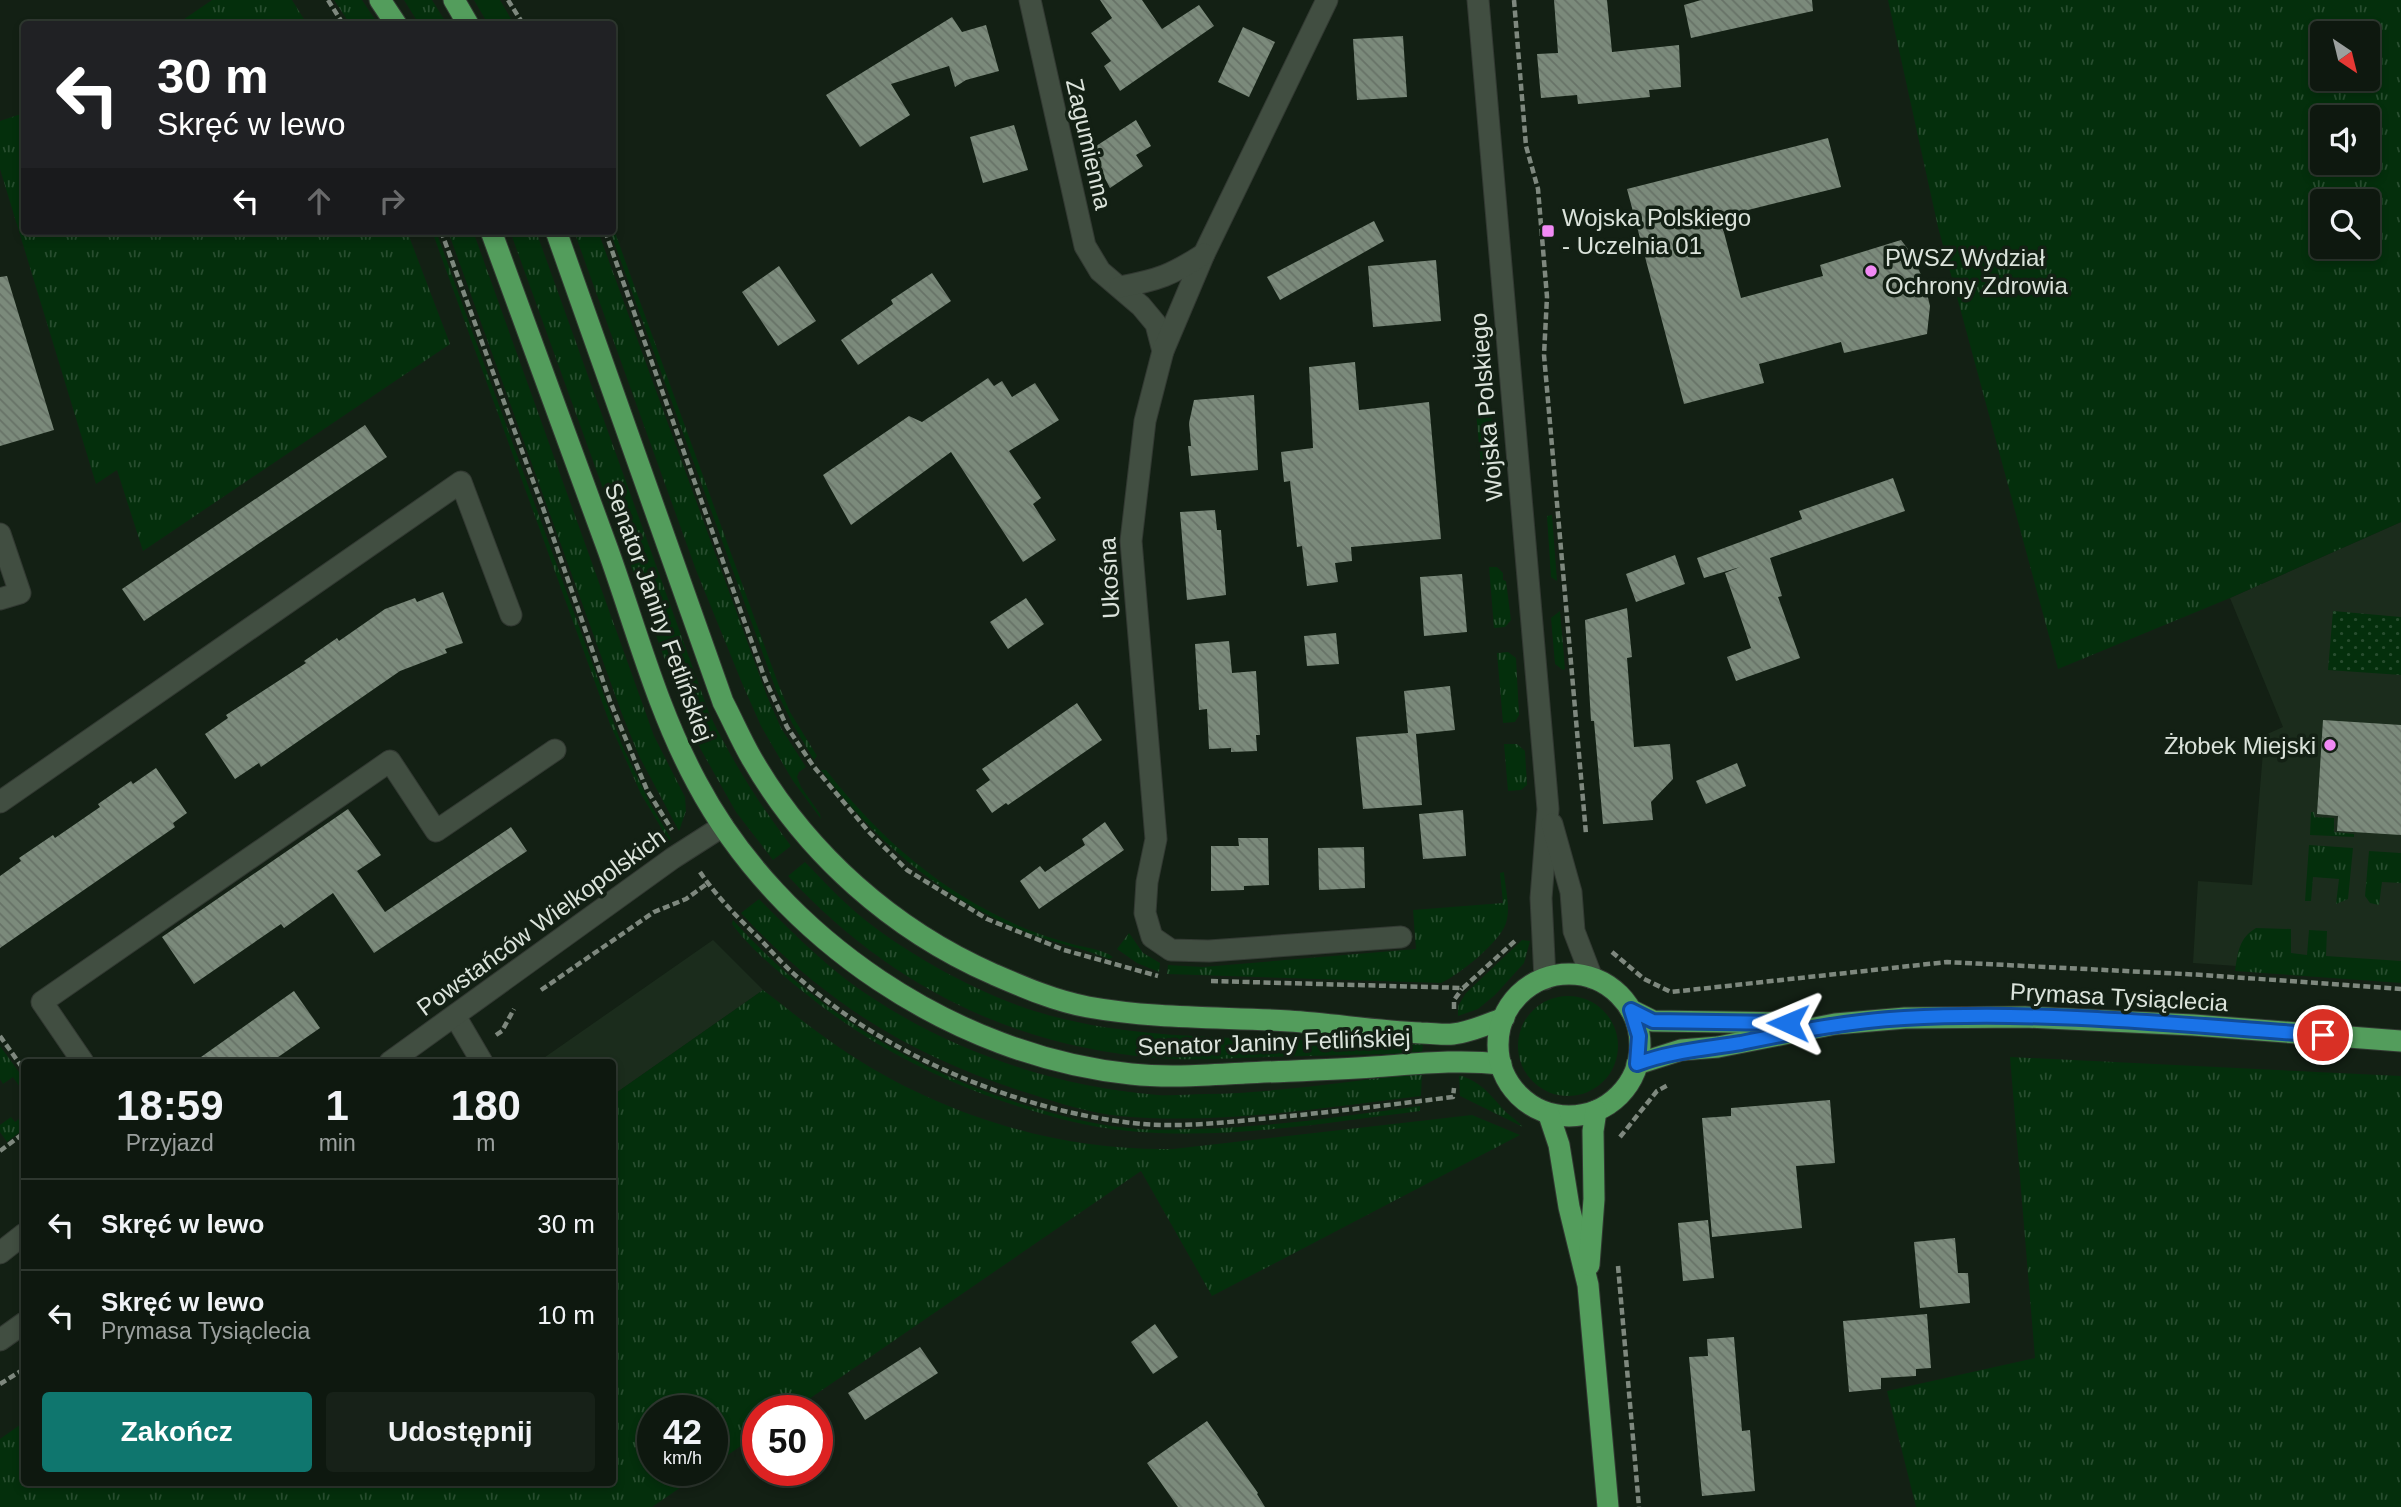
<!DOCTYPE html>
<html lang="pl">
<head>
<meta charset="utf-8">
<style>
  :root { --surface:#0e180f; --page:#172118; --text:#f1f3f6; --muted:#9ba09e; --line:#2e372f; --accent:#0f766e }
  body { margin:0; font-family:Helvetica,sans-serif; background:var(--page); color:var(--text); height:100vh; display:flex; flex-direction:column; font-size:26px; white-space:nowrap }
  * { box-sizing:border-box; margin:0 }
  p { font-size:23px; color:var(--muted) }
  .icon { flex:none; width:38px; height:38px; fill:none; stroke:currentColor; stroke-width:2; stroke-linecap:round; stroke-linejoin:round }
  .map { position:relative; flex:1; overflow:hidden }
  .details { position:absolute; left:21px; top:1059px; width:595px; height:427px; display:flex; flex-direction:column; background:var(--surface); border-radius:7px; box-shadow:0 4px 10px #0003,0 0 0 2px var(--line) }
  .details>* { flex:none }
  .top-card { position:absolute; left:21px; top:21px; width:595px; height:214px; border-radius:7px; box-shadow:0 4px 10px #0003,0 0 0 2px var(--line); background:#202124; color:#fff; overflow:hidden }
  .needle { width:46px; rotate:145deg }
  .controls { position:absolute; left:2310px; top:21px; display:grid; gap:14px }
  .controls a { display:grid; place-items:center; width:70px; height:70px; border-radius:7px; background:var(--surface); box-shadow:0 4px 10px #0003,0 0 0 2px var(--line); font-size:35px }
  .speed { position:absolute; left:637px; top:1395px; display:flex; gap:14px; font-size:35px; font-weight:700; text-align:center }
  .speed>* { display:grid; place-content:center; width:91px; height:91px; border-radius:50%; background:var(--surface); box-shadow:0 4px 10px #0003,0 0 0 2px var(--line); line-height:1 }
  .speed small { font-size:18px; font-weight:400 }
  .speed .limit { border:10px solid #d22; background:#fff; color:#111 }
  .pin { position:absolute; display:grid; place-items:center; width:60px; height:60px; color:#fff; margin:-30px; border:4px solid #fff; border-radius:50%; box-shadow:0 2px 7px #0007 }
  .me { position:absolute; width:77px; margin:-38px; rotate:271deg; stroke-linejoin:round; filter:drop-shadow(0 0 5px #0008) }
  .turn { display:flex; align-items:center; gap:24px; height:147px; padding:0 21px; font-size:32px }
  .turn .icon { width:91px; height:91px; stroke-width:2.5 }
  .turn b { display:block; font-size:49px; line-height:60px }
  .lanes { display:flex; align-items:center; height:66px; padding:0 21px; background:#0003; justify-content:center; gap:35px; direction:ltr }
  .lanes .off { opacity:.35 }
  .eta { display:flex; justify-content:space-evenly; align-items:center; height:119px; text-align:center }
  .eta b { font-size:42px; font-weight:700; line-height:49px }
  .button { display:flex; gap:14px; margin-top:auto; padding:14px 21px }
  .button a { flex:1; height:80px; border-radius:7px; background:var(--accent); color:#fff; font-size:28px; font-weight:700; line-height:80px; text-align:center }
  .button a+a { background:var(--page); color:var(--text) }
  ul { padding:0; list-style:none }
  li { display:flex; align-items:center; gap:21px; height:91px; padding:0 21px; border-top:2px solid var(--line) }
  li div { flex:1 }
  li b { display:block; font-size:26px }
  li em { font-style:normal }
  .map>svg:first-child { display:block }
  .built { fill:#1b2c1c }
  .grass { fill:url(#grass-tufts); fill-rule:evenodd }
  .park { fill:url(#park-dots) }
  .building { fill:url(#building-back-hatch) }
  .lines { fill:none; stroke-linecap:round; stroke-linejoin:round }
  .minor-casing { stroke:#323932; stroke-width:23 }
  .major-casing { stroke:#323932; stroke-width:23 }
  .path { stroke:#7e887e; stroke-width:4.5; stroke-dasharray:7 3.5; stroke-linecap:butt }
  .minor { stroke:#414e41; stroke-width:21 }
  .major { stroke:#539d5c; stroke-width:21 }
  .route-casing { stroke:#114b97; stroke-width:18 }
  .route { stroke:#1a73e8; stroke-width:12 }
  .poi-dot { fill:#f18af4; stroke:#132014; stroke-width:2.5 }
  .labels { text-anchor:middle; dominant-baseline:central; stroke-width:7; stroke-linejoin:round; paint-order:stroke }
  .street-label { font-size:24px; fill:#dbe3db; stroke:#132014 }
  .poi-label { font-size:24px; fill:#dbe3db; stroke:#132014; text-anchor:start }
</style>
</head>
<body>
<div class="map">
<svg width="2401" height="1507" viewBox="0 0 2401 1507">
  <defs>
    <pattern id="grass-tufts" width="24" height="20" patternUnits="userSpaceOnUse" patternTransform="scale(1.75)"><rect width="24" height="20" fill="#042f0c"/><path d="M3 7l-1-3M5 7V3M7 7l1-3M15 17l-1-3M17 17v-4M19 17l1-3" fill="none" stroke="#284d2f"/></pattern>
    <pattern id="park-dots" width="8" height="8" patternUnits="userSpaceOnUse" patternTransform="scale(1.75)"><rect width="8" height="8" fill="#042f0c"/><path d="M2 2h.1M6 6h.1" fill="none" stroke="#284d2f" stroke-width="1.8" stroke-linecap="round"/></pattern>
    <pattern id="building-back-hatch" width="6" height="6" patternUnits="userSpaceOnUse" patternTransform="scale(1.75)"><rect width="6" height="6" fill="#7b8a7b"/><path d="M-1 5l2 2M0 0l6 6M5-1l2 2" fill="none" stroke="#677267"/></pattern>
  </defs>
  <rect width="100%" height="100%" fill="#132014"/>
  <!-- built -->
  <g class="built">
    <polygon points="2401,522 2401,977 2193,963 2198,881 2252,885 2263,752 2256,739 2283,727 2230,598"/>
    <polygon points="713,940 763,990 613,1095 612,1062 538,1062"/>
  </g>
  <!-- grass -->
  <g class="grass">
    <polygon points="212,0 292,0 307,24 177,24"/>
    <polygon points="334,0 362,0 378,24 350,24"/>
    <polygon points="404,0 432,0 447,24 419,24"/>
    <polygon points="474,0 500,0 514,24 488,24"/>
    <path d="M 1888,0 L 2401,0 L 2401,522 L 2230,598 L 2058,669 L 1938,227 ZM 2322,33 L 2368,33 L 2368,79 L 2322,79 ZM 2322,117 L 2368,117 L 2368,163 L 2322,163 ZM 2322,201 L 2368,201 L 2368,247 L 2322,247 Z"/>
    <polygon points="24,113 24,231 407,231 450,344 143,551 117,470 96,484 0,169 0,121"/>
    <polygon points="613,227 779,686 790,712 817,756 814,760 792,723 776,690 610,231 612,231"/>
    <polygon points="432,231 436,231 622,745 650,803 671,839 669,841 641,794 610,724"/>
    <polygon points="448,231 473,231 654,736 685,797 686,811 679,831 639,756 622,714"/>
    <path d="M 510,231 L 536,231 L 709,713 C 733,763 758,802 791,846 L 773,860 L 736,812 L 700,748 L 679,699 Z"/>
    <polygon points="574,231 598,231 767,696 781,728 806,767 799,772 797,777 801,787 820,814 821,819 793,781 761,726 742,683 696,570"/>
    <polygon points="1484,400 1491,406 1494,457 1487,464 1481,465 1475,402"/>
    <polygon points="1552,515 1557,581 1551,577 1547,516"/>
    <polygon points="1489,567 1497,567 1503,573 1503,580 1506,581 1511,620 1505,627 1494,628"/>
    <polygon points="1560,611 1565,669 1563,670 1555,664 1551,618"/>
    <polygon points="1508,652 1516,658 1519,715 1515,722 1503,723 1497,653"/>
    <polygon points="1504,744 1517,744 1525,751 1527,785 1521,790 1508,791"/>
    <path d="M 821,770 L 826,770 C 882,841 942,893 1026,929 C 1041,935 1057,940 1072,944 C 1086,948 1102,949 1113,957 L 1109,959 C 1083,948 1054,943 1028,933 C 943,900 875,841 821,770 Z"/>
    <polygon points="2311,812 2314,812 2315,817 2334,818 2334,832 2354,834 2354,837 2310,835"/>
    <polygon points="2309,845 2353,848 2348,899 2336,904 2339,879 2313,877 2311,901 2305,901"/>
    <polygon points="2369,851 2401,853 2401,883 2382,882 2379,905 2370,903 2365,896"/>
    <path d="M 805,862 C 820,877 834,893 850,907 C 895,948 979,995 1038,1012 C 1110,1034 1185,1036 1259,1039 C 1313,1040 1368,1043 1423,1043 L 1422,1053 C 1370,1054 1319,1056 1267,1057 C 1230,1058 1193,1061 1156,1058 C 1009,1046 887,983 788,876 Z"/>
    <path d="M 1504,872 C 1505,887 1511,908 1506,923 C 1500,942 1459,975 1441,983 L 1167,974 L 1168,965 L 1203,967 L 1416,949 L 1413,910 L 1503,903 L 1500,873 Z"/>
    <path d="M 759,899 C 795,935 831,972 874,999 C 958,1054 1059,1087 1158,1095 C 1174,1096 1190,1094 1206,1094 C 1278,1093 1350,1081 1422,1073 L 1421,1096 C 1321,1108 1219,1125 1119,1116 C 1089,1113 1059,1103 1031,1094 C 914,1058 824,1003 741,913 Z"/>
    <path d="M 733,920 C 812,1008 912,1070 1025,1105 C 1059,1115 1093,1125 1129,1128 C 1151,1131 1175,1129 1198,1129 C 1272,1127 1346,1116 1420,1106 L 1420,1111 C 1325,1123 1225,1140 1129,1131 C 1092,1128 1055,1118 1020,1107 C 939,1081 867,1044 801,990 C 776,970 751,949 732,924 Z"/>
    <path d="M 2256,928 L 2291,929 L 2291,953 L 2307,955 L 2309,930 L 2327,931 L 2326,956 L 2401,961 L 2401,983 L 2235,971 C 2238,952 2239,938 2256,928 Z"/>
    <polygon points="1129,933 1143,953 1160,963 1159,972 1137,963 1117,949"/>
    <polygon points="1522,940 1530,941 1524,963 1495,995 1478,1009 1458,1016 1458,1006 1466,993"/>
    <path d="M 763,990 C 788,1009 813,1030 840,1048 C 937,1114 1056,1151 1173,1149 L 1472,1115 L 1520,1135 L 1212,1296 L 1141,1171 L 793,1410 L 758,1410 L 758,1434 L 712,1466 L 712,1410 L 653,1410 L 653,1470 L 706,1470 L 652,1507 L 0,1507 L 0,1439 L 24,1422 L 24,1482 L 612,1482 L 613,1095 Z"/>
    <circle cx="1568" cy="1046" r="50"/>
    <polygon points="0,1046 24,1079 24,1093 13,1077 3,1084 0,1079"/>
    <polygon points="2010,1057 2401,1076 2401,1507 1916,1507 1887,1391 2035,1358"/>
    <path d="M 1462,1076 C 1481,1083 1489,1093 1502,1108 C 1508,1115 1517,1120 1523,1127 L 1460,1096 L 1459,1076 Z"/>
    <polygon points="24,1115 24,1129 7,1142 0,1132 0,1125 11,1117 15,1122"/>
  </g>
  <!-- park -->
  <polygon class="park" points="2333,611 2401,617 2401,675 2328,670"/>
  <!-- building -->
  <g class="building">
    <polygon points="1100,0 1142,0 1162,29 1199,5 1214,26 1120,91 1104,66 1111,61 1091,33 1112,18"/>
    <polygon points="1554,0 1607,0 1612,52 1679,45 1681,87 1649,90 1650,97 1578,104 1577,95 1541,98 1537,54 1558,53"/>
    <polygon points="1701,0 1812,0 1813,11 1691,38 1684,5"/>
    <polygon points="952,17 962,32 986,25 999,71 966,80 955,87 949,66 891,84 910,115 860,147 826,95"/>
    <polygon points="1243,27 1275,42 1249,97 1218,82"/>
    <polygon points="1403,36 1407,97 1357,100 1353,39"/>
    <polygon points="1136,120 1151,146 1136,155 1143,166 1110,188 1090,150"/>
    <polygon points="1014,125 1028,170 983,183 970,137"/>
    <polygon points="1828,138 1841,187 1720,217 1741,298 1823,276 1820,265 1901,240 1911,253 1924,281 1930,306 1927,334 1844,353 1841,342 1759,364 1764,383 1684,404 1627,189"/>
    <polygon points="1374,221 1384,241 1280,300 1267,277"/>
    <polygon points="1436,260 1441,321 1373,327 1368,266"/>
    <polygon points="779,266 816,321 778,346 742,292"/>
    <polygon points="932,273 951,301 858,365 841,340 893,304 891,300"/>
    <polygon points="7,276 54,430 0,446 0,277"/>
    <polygon points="1355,362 1359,410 1429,402 1441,539 1351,547 1352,561 1335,563 1338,582 1307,586 1302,546 1297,547 1290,481 1284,482 1281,452 1313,448 1309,367"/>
    <polygon points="988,378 994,386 1002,381 1012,397 1035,383 1059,420 1009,451 1041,498 1033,504 1056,540 1023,562 951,452 851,525 823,475 909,416 922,422"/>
    <polygon points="1254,395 1258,470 1191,476 1188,446 1191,446 1189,423 1194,400"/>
    <polygon points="365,425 387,457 144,621 122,589"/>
    <polygon points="1893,478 1905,511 1770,558 1782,596 1778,597 1800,658 1736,681 1727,657 1751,648 1725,573 1740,567 1704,578 1697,558 1802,519 1799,511"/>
    <polygon points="1215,510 1217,530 1221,530 1226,595 1187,600 1180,512"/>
    <polygon points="1675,555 1685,584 1636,602 1626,574"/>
    <polygon points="1462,574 1467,632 1424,636 1420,577"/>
    <polygon points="443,592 463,643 445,649 447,653 400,671 261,767 259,763 235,779 205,734 228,718 226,715 306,663 304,661 337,638 339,641 385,609 415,598 417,602"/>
    <polygon points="1026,598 1044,624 1008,649 990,622"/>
    <polygon points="1627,608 1632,657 1627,658 1634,747 1670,744 1673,779 1651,802 1653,820 1603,824 1594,721 1591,721 1585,620"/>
    <polygon points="1336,633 1339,664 1307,666 1304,636"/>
    <polygon points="1229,641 1232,673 1256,671 1260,735 1256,735 1257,751 1231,752 1231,748 1209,749 1207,709 1199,710 1195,644"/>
    <polygon points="1450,686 1455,730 1416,734 1422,805 1363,809 1356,737 1408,733 1404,691"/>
    <polygon points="1077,703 1102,740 1008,805 1006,803 992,813 976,790 990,780 982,769"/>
    <polygon points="2323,720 2401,725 2401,835 2337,831 2338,816 2317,814"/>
    <polygon points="1737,763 1746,786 1706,804 1696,781"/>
    <polygon points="156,768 187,813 173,823 175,827 0,948 0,876 21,861 19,858 53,835 55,838 100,807 98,804 131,781 133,784"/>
    <polygon points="348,809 381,855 357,871 385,912 511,827 527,851 374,953 333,893 284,928 281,924 194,984 162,937"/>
    <polygon points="1463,810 1466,856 1423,859 1419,814"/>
    <polygon points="1105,822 1124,850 1039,909 1020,881 1040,866 1045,872 1085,845 1082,839"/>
    <polygon points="1238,838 1268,838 1269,885 1244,886 1244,890 1211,891 1211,846 1239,846"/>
    <polygon points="1364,847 1365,888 1319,890 1318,848"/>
    <polygon points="294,991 320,1028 271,1062 194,1062"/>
    <polygon points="1830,1100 1835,1163 1796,1166 1802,1228 1712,1237 1702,1118 1731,1116 1731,1108"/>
    <polygon points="1708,1220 1714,1278 1683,1281 1678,1223"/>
    <polygon points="1955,1238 1958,1273 1968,1273 1970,1303 1920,1308 1914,1242"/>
    <polygon points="1927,1314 1931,1368 1916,1369 1916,1376 1881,1378 1881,1389 1849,1392 1843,1321"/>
    <polygon points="1155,1324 1178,1357 1153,1374 1131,1342"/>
    <polygon points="1734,1337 1742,1431 1750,1430 1755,1491 1702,1496 1689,1357 1708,1356 1707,1339"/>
    <polygon points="920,1347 938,1373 865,1420 848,1393"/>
    <polygon points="1207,1421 1258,1493 1257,1494 1265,1507 1178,1507 1147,1463"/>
  </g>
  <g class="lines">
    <!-- minor casing -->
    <g class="minor-casing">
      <g id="minor">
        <polyline points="1030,0 1085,246 1100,271 1141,306 1156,324 1163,351"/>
        <polyline points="1327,0 1204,254 1163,351 1145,421 1131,541 1156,839 1147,882 1145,913 1152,937 1171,950 1209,951 1401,937"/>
        <polyline points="1478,0 1548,809 1541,898 1545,979"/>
        <path d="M 1120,287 C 1158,280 1172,275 1204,254"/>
        <polyline points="0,534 20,593 0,599"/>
        <polyline points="0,802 461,482 511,615"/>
        <polyline points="1552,824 1571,892 1574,931 1592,978"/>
        <polyline points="455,1016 482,1062"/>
        <polyline points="83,1062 42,1002 390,761 436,831 555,750"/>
        <polyline points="390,1062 673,858 723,826"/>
        <polyline points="0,1253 24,1234"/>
        <polyline points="0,1340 24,1323"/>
      </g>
    </g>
    <!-- major casing -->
    <g class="major-casing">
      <g id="major">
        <polyline points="380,0 396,24"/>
        <polyline points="454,0 468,24"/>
        <path d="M 491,231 C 530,337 569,444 608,550 C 636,628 657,709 697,783 C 780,939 955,1056 1131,1074 C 1169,1078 1207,1075 1245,1073 C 1287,1071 1330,1070 1373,1067 C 1416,1064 1458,1059 1501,1064"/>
        <path d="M 556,231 L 723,702 C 733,721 741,740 752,759 C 807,854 893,930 993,974 C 1023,987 1055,1001 1088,1007 C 1155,1019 1222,1017 1289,1021 C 1333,1024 1377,1031 1421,1033 C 1432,1033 1443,1035 1453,1034 C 1471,1032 1488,1024 1504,1018"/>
        <circle cx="1569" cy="1045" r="71"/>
        <polyline points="1631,1010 1653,1021 1795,1023"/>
        <polyline points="1637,1064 1681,1050 1718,1047 1835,1024 1905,1018 2025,1017 2193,1025 2401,1041"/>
        <polyline points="1549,1115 1559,1145 1569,1207 1588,1285 1608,1507"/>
        <polyline points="1589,1265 1594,1199 1593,1131 1596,1111"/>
      </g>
    </g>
    <!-- path -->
    <g class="path">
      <polyline points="328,0 343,24"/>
      <polyline points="508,0 523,24"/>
      <polyline points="1514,0 1526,146 1538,189 1547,297 1544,355 1586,834"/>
      <polyline points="441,231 543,508 610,701 647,790 672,830"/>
      <polyline points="605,231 765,679 787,727 814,767 869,832 907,870 987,919 1064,950 1158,976"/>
      <path d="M 700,872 C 717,897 738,918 760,939 C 773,953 786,968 801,980 C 891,1058 1024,1113 1142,1124 C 1181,1127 1220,1123 1259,1119 C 1324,1113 1388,1105 1453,1097 L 1454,1088"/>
      <polyline points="1612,952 1644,979 1671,992 1947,962 2204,975 2401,989"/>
      <polyline points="1211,981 1463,988 1516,940"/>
      <polyline points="541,990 654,912 686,899 708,883"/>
      <polyline points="1454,1009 1454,1000 1462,989"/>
      <polyline points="496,1035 502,1031 514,1009"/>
      <polyline points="0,1036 24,1070"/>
      <polyline points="1620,1137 1657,1091 1668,1085"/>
      <polyline points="0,1151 24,1133"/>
      <polyline points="1618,1266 1639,1507"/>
      <polyline points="0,1384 24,1369"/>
    </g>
    <!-- minor -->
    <use href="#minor" class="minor"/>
    <!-- major -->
    <use href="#major" class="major"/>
  </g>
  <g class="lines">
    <!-- route casing -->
    <g class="route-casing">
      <path id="route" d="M 1788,1023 L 1653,1021 L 1631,1010 L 1639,1036 L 1637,1064 C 1671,1051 1705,1049 1741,1043 C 1795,1032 1848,1021 1904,1018 C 2043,1010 2184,1025 2323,1035"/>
    </g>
    <!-- route -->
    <use href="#route" class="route"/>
  </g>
  <!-- markers -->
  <g class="poi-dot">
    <rect x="1541" y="224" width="14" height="14" rx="3.5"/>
    <circle cx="1871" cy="271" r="7"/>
    <circle cx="2330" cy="745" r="7"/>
  </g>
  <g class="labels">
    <!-- street labels -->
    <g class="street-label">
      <text transform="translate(1089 144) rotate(77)">Zagumienna</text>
      <text transform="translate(1486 407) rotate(-95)">Wojska Polskiego</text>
      <text transform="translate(1109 578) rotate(-93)">Ukośna</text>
      <text transform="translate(659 612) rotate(70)">Senator Janiny Fetlińskiej</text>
      <text transform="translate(541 922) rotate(-36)">Powstańców Wielkopolskich</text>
      <text transform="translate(2119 997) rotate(3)">Prymasa Tysiąclecia</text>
      <text transform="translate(1274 1042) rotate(-2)">Senator Janiny Fetlińskiej</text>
    </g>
    <!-- poi labels -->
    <g class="poi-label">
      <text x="1562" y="217">Wojska Polskiego<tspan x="1562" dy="28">- Uczelnia 01</tspan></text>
      <text x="1885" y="257">PWSZ Wydział<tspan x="1885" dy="28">Ochrony Zdrowia</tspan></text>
      <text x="2316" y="745" text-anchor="end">Żłobek Miejski</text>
    </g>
  </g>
</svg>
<div class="controls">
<a><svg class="needle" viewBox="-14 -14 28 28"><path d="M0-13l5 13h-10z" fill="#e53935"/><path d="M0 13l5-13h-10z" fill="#9ba09e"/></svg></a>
<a><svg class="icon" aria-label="sound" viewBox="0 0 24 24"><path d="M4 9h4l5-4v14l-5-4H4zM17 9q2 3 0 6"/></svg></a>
<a><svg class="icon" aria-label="search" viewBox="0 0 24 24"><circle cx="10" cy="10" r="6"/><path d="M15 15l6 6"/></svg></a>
</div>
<div class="speed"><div>42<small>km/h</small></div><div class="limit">50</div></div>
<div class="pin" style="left:2323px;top:1035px;background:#d93025"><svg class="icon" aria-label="arrive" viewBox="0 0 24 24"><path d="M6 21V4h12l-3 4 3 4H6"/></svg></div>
<svg class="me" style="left:1788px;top:1023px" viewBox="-20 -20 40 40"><path d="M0-17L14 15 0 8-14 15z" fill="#1a73e8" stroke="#fff" stroke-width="4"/></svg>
<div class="top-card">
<div class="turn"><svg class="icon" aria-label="left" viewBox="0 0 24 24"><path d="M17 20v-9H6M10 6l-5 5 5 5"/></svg><div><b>30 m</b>Skręć w lewo</div></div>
<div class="lanes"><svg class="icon" aria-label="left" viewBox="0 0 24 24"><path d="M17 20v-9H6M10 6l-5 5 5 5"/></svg><svg class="icon off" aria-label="ahead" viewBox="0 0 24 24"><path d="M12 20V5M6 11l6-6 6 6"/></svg><svg class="icon off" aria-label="right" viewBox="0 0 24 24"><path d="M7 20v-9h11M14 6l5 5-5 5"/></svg></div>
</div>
<section class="details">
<div class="eta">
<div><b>18:59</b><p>Przyjazd</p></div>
<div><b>1</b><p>min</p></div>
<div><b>180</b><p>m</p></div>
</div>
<ul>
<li><svg class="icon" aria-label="left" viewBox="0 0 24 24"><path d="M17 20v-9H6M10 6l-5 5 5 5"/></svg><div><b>Skręć w lewo</b></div><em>30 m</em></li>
<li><svg class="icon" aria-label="left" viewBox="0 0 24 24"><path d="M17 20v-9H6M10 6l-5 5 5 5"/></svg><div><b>Skręć w lewo</b><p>Prymasa Tysiąclecia</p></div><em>10 m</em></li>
</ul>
<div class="button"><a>Zakończ</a><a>Udostępnij</a></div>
</section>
</div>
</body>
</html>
